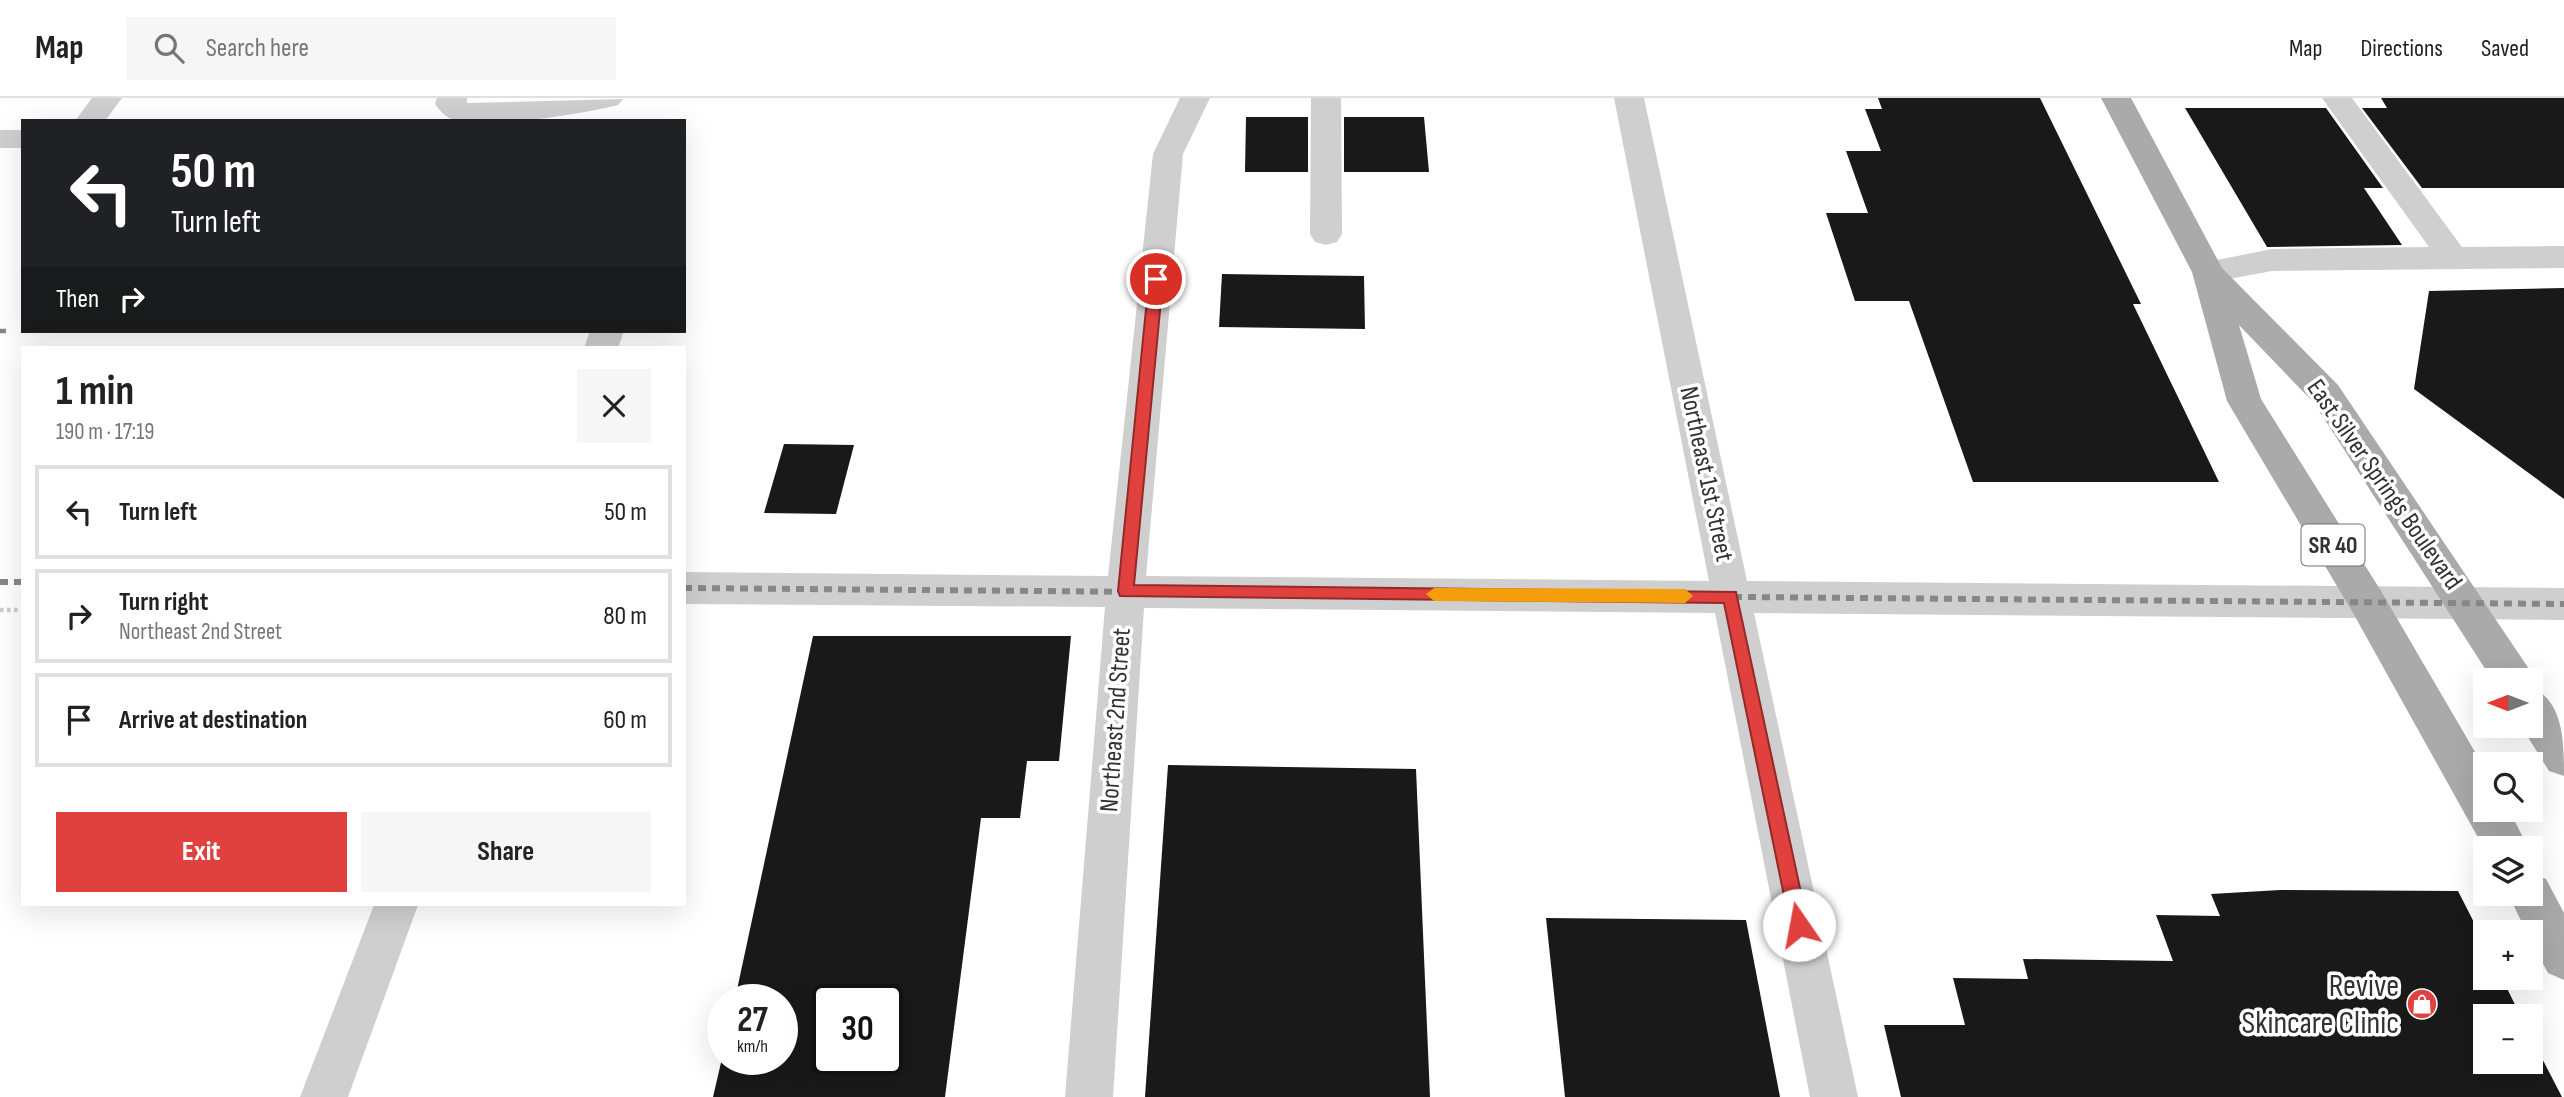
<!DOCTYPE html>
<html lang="en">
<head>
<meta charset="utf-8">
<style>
  :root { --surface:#fff; --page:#f6f6f6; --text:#222; --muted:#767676; --line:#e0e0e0; --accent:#e0403e }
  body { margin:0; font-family:"Sofia Sans Condensed",sans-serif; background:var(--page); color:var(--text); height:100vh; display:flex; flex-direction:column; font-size:26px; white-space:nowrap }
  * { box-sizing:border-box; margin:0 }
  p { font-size:23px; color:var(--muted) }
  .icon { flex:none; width:38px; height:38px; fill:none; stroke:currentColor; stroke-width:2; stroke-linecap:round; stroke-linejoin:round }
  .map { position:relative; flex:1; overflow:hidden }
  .details { position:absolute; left:21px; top:248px; width:665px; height:560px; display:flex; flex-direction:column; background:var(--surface); border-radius:0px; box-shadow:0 7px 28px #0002 }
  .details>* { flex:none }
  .guide { position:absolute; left:21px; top:21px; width:665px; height:214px; border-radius:0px; box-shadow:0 7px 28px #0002; background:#202124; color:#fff; overflow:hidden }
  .needle { width:46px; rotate:270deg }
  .tools { position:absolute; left:2473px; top:570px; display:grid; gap:14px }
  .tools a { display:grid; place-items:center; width:70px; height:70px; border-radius:0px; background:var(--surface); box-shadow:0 7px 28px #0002; font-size:35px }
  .speed { position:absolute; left:707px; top:886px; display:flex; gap:14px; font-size:35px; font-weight:700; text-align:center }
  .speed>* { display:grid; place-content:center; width:91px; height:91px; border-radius:50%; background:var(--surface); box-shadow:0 7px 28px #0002; line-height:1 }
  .speed small { font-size:18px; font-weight:400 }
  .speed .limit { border:4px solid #111; border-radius:10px; background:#fff; color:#111 }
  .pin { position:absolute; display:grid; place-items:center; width:60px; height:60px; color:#fff; margin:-30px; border:4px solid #fff; border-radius:50%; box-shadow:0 2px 7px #0007 }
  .me { position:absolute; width:77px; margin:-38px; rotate:348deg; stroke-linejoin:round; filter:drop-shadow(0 0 5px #0008) }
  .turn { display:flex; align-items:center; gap:24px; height:147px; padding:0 35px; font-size:32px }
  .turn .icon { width:91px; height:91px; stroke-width:2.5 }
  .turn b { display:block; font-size:49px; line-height:60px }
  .then { display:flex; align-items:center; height:66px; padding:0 35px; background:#0003; gap:14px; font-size:26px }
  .round { display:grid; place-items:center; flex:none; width:74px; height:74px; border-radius:0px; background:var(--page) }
  .overview { display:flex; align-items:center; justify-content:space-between; height:119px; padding:0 35px }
  h1 { font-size:42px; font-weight:700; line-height:52px }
  .action { display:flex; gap:14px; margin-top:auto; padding:14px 35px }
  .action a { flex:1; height:80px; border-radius:0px; background:var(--accent); color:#fff; font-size:28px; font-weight:700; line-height:80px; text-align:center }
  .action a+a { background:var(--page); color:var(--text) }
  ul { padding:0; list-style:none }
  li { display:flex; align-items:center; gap:21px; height:94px; margin:0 14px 10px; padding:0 21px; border:4px solid var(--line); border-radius:0px }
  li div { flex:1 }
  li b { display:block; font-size:26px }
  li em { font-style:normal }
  header { display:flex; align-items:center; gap:42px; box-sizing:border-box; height:98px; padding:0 35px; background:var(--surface); border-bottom:2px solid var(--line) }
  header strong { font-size:33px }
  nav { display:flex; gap:38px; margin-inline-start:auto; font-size:24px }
  .search { width:490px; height:63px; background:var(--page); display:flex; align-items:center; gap:18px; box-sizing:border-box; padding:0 24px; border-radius:0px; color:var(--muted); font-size:26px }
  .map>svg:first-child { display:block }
  .building { fill:#191919; fill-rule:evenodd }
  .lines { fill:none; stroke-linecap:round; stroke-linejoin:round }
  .path { stroke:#ccc; stroke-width:4.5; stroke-dasharray:3.5 3.5; stroke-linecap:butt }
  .minor { fill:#cfcfcf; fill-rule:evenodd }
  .major { fill:#aaa; fill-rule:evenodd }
  .rail-far1 { stroke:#878787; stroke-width:4.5; stroke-dasharray:6 4.5; stroke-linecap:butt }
  .rail { stroke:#878787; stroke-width:6; stroke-dasharray:8 6; stroke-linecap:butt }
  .route { fill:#e0403e; stroke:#922a28; stroke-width:2 }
  .slow { fill:#f59e0b }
  .labels { text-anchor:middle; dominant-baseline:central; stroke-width:7; stroke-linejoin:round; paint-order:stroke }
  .shield { fill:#fff; stroke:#707070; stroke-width:2 }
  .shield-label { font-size:24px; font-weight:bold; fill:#323232 }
  .street-label { font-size:26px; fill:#323232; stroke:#fff }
  .near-poi-label { font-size:32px; fill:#323232; stroke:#fff; text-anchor:end }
</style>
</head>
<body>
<header>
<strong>Map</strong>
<div class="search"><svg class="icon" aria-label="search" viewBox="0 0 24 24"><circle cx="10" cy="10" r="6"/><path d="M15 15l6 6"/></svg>Search here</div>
<nav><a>Map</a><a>Directions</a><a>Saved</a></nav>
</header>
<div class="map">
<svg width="2564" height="999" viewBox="0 0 2564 999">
  <rect width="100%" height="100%" fill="#fff"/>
  <!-- building -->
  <g class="building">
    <polygon points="1878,0 2040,0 2141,206 2133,206 2219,384 1973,384 1909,203 1855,203 1826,115 1868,115 1846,53 1881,53 1865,11 1882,11"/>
    <polygon points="2381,0 2564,0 2564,90 2422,90 2362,10 2387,10"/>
    <polygon points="2185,10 2326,10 2383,90 2364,90 2402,147 2267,149"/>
    <polygon points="1246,19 1308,19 1308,74 1245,74"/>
    <polygon points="1344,19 1424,19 1429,74 1344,74"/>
    <polygon points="1222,176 1364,178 1365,231 1219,229"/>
    <polygon points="2564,190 2564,401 2414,291 2429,193"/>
    <polygon points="784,346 854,347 836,416 764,415"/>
    <path d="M 813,538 L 1071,538 L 1059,663 L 1027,663 L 1020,720 L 981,720 L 945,999 L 713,999 L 723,956 L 723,961 L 782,961 L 782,901 L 735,901 ZM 828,901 L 887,901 L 887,961 L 828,961 Z"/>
    <polygon points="1168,667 1416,671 1430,999 1145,999"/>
    <polygon points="2280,792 2458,793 2485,846 2485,880 2502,880 2521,919 2485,919 2485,964 2530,964 2530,937 2562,999 1901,999 1884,927 1965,927 1953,880 2028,881 2023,861 2173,863 2156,817 2220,818 2211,796"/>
    <polygon points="1546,820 1746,822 1780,999 1565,999"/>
  </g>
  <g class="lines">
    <!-- path -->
    <polyline class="path" points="0,512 23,512"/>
    <!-- minor -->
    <g class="minor">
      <polygon points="92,0 122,0 105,23 75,23"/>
      <path d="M 437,0 L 467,0 L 467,5 L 623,1 L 618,7 C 588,15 478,33 451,21 C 445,18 439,12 435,6 Z"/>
      <polygon points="1180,0 1210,0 1183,56 1146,478 1709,483 1614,0 1644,0 1747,483 2564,490 2564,522 1754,515 1858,999 1810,999 1715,515 1144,510 1113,999 1065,999 1105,509 684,506 684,474 1108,478 1153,56"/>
      <polygon points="1311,0 1341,0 1342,136 1337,144 1326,147 1315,144 1310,136"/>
      <polygon points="2322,0 2352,0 2462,149 2564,148 2564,170 2272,173 2208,185 2197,182 2192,174 2197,166 2272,151 2429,149"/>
      <rect x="0" y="32" width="23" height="18"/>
      <polygon points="590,233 624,233 618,250 584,250"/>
      <polygon points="374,807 418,807 348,999 300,999"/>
    </g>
    <!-- major -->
    <g class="major">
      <path d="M 2101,0 L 2131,0 L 2222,170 L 2338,287 L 2529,571 L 2535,583 L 2532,590 C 2564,603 2564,646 2564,678 L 2549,673 L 2521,628 L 2530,628 L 2530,583 L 2493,583 L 2314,305 L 2239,227 L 2261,301 L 2381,493 L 2485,671 L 2485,712 L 2509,712 L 2529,751 L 2485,752 L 2353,515 L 2227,303 L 2192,174 Z"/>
      <polygon points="2530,775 2546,781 2564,815 2564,882 2548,875 2530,842 2530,835 2527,835 2508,796 2530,796"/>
    </g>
    <!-- rail-far1 -->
    <polyline class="rail-far1" points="0,233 6,233"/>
    <!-- rail -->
    <g class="rail">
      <polyline points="0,484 23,484"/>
      <polyline points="684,490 2564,506"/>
    </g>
  </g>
  <!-- route -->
  <polygon class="route" points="1156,176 1163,181 1134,487 1736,494 1808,827 1805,834 1799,836 1792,834 1790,827 1724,505 1120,498 1118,493 1149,181"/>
  <!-- slow -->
  <polygon class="slow" points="1434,490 1685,491 1693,498 1685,505 1434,503 1426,496"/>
  <!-- icons -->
  <defs>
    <g id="shop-disc" transform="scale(1.575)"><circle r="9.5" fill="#e0403e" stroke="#fff"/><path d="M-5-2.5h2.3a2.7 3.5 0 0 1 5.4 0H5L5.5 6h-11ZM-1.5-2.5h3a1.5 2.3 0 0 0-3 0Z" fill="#fff"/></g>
  </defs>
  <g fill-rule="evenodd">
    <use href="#shop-disc" x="2422" y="906"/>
  </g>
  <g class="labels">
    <!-- shield labels -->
    <rect class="shield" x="2301.5" y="426.5" width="63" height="41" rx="5"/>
    <g class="shield-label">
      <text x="2333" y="447">SR 40</text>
    </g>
    <!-- street labels -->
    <g class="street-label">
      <text transform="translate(1706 376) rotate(78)">Northeast 1st Street</text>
      <text transform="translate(2384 387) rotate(55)">East Silver Springs Boulevard</text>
      <text transform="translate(1116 622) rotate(-86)">Northeast 2nd Street</text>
    </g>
    <!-- near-poi labels -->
    <g class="near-poi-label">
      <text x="2399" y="888">Revive<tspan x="2399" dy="37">Skincare Clinic</tspan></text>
    </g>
  </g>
</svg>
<div class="tools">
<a><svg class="needle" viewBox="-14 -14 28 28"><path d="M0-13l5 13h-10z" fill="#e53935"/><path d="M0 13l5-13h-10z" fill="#767676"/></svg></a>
<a><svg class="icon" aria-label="search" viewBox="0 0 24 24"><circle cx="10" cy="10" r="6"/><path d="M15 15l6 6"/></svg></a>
<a><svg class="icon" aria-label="layers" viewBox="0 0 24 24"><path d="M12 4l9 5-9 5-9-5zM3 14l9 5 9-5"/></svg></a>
<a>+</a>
<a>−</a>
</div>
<div class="speed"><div>27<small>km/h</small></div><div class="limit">30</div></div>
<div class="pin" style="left:1156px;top:181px;background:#d93025"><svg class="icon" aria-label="arrive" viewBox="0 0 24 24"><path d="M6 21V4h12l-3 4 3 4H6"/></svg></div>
<svg class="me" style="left:1799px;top:827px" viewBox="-20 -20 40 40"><circle r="19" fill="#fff"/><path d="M0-13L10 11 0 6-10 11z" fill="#e0403e"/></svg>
<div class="guide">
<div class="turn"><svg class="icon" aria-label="left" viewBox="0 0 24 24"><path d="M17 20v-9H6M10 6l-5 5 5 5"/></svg><div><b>50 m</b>Turn left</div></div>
<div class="then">Then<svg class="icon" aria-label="right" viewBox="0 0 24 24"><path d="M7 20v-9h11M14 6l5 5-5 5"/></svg></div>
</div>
<section class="details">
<div class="overview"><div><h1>1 min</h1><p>190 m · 17:19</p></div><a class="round"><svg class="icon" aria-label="close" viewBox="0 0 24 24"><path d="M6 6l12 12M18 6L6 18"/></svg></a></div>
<ul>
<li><svg class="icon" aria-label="left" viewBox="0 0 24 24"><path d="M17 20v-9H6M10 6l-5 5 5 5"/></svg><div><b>Turn left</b></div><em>50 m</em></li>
<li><svg class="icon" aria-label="right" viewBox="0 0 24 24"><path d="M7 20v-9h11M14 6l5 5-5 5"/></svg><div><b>Turn right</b><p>Northeast 2nd Street</p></div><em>80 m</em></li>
<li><svg class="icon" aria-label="arrive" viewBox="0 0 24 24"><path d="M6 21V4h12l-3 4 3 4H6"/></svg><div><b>Arrive at destination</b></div><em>60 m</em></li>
</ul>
<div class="action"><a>Exit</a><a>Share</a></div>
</section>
</div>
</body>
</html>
